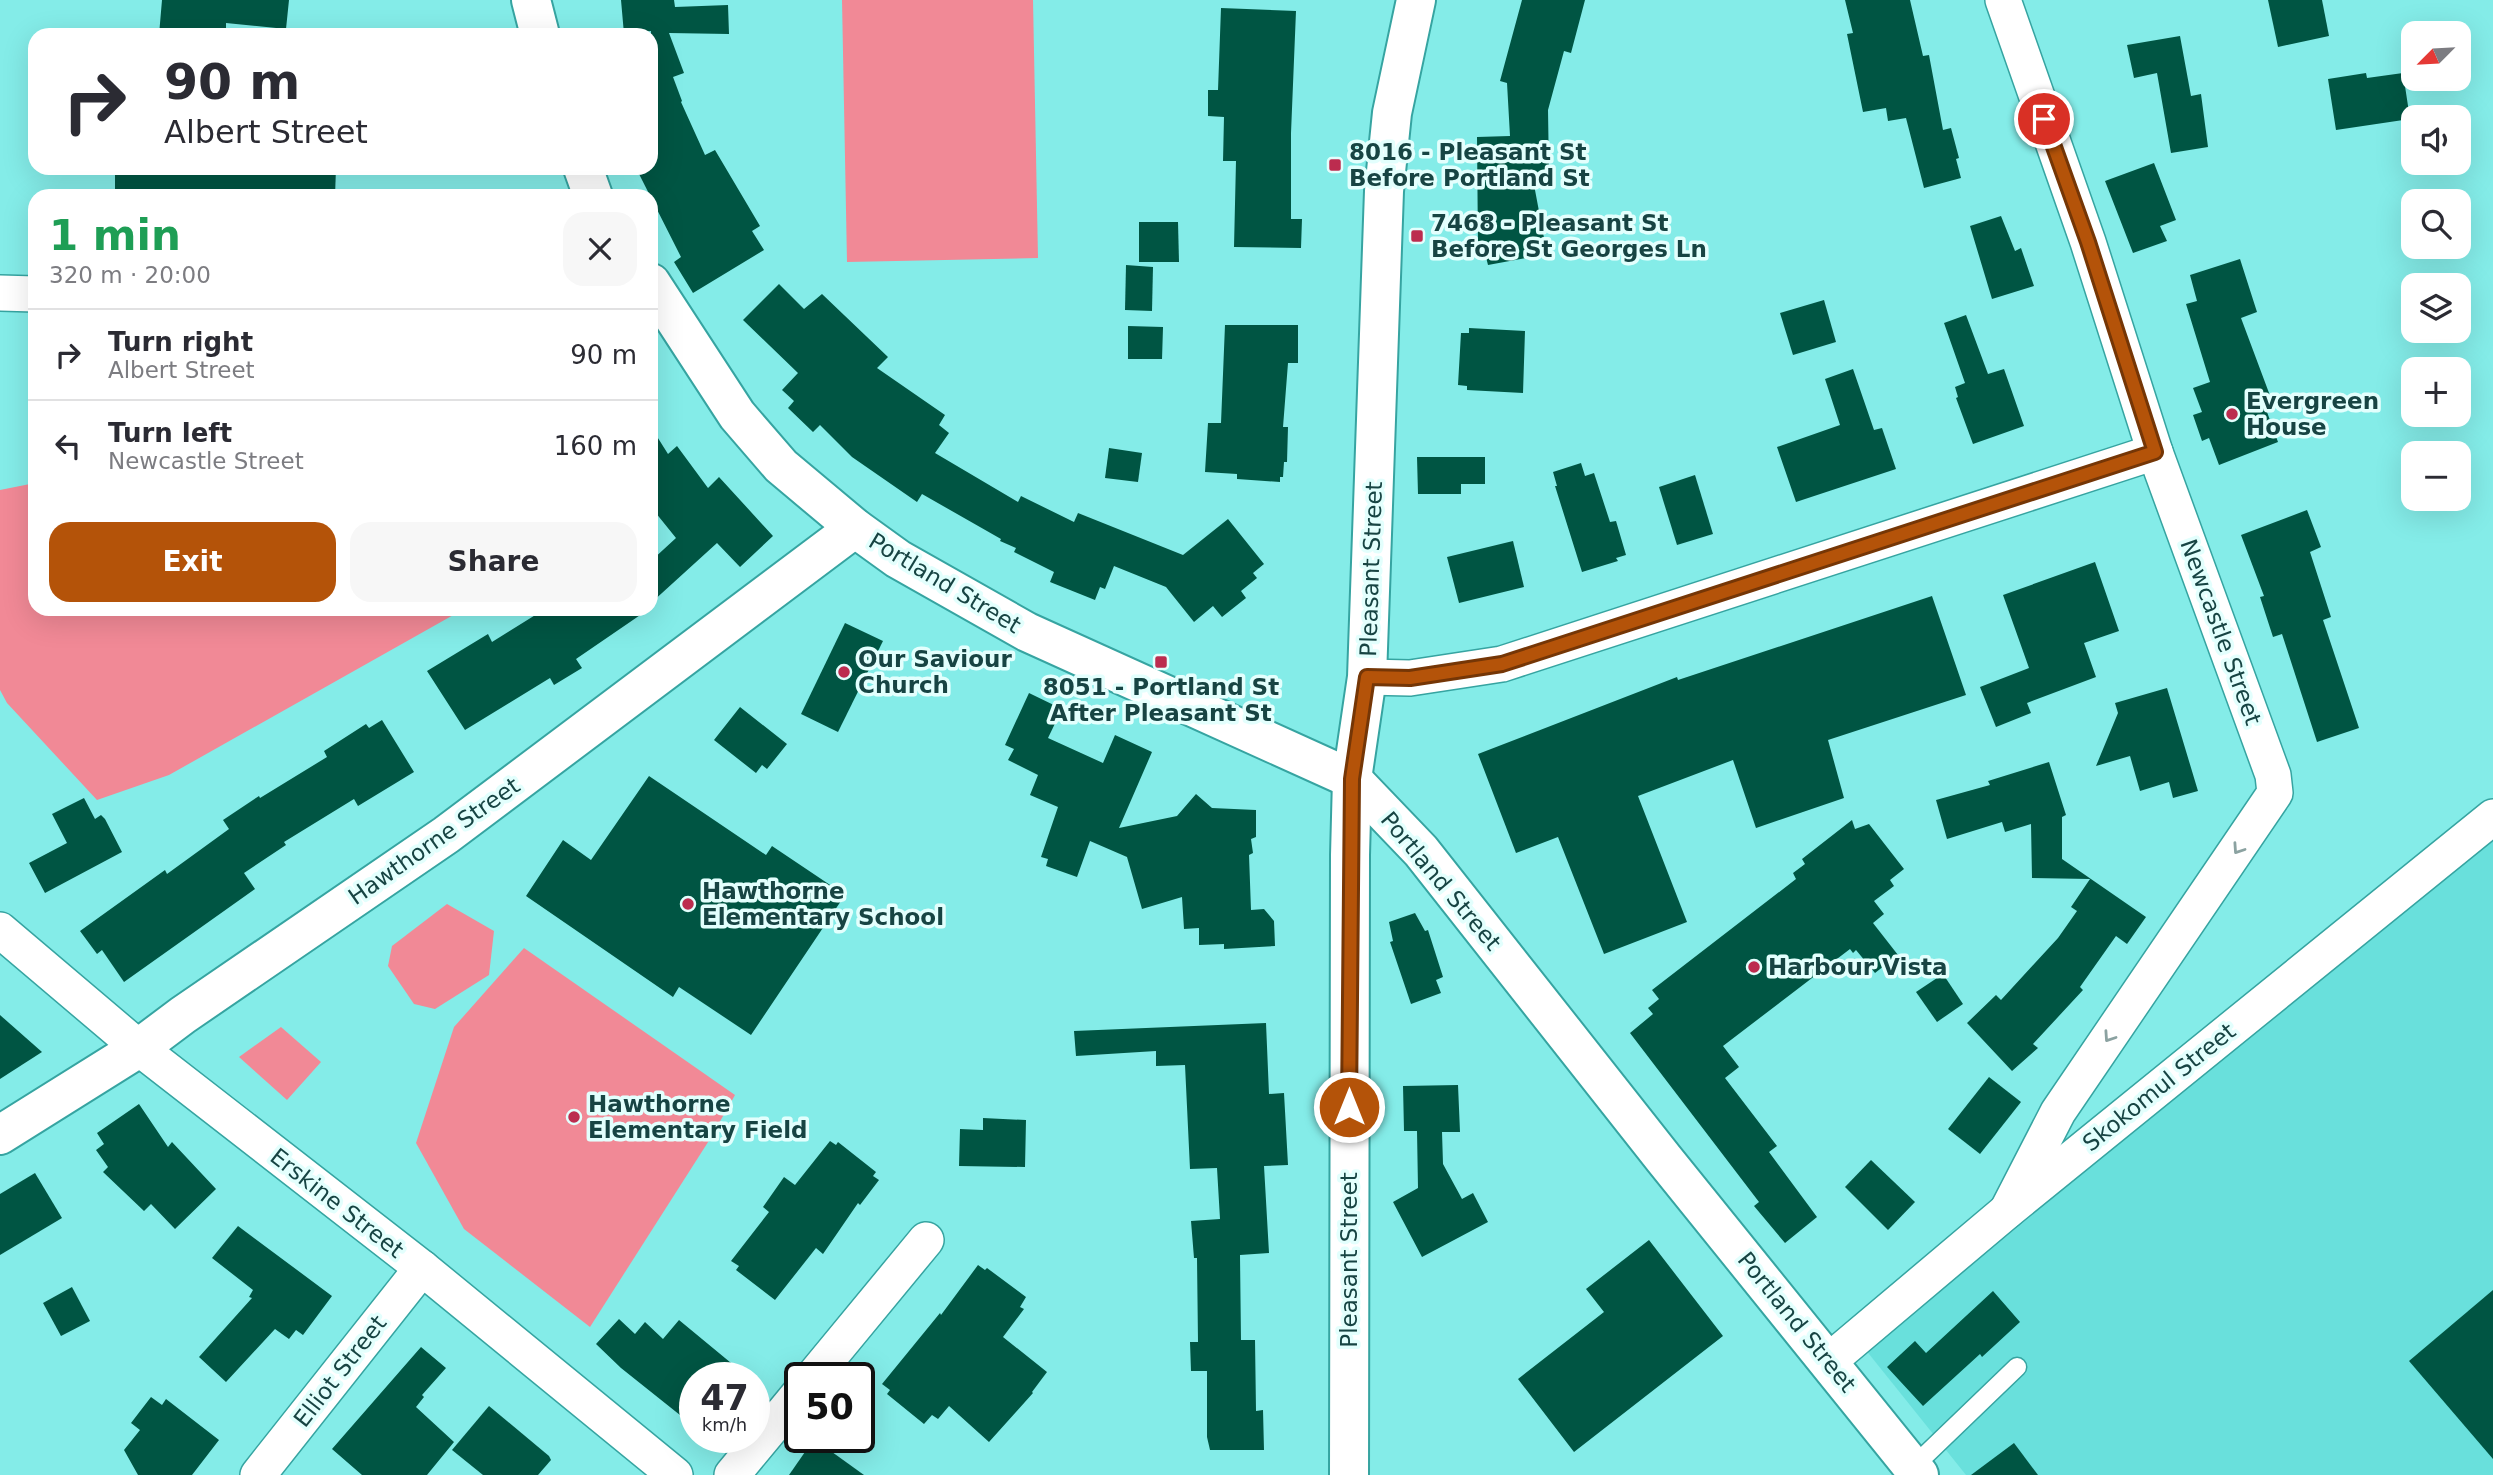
<!DOCTYPE html>
<html lang="en">
<head>
<meta charset="utf-8">
<style>
  :root { --surface:#fff; --page:#f7f7f7; --text:#2b2b33; --muted:#7c7c81; --line:#e1e1e2; --accent:#b45309 }
  body { margin:0; font-family:"DejaVu Sans",sans-serif; background:var(--page); color:var(--text); height:100vh; display:flex; flex-direction:column; font-size:26px; white-space:nowrap }
  * { box-sizing:border-box; margin:0 }
  p { font-size:23px; color:var(--muted) }
  .icon { flex:none; width:38px; height:38px; fill:none; stroke:currentColor; stroke-width:2; stroke-linecap:round; stroke-linejoin:round }
  .map { position:relative; flex:1; overflow:hidden }
  .details { position:absolute; left:28px; top:189px; width:630px; height:427px; display:flex; flex-direction:column; background:var(--surface); border-radius:21px; box-shadow:0 7px 28px #0002 }
  .details>* { flex:none }
  .hud { position:absolute; left:28px; top:28px; width:630px; height:147px; border-radius:21px; box-shadow:0 7px 28px #0002; background:#fff; color:var(--text); overflow:hidden }
  .needle { width:46px; rotate:246deg }
  .buttons { position:absolute; left:2401px; top:21px; display:grid; gap:14px }
  .buttons a { display:grid; place-items:center; width:70px; height:70px; border-radius:14px; background:var(--surface); box-shadow:0 7px 28px #0002; font-size:35px }
  .speed { position:absolute; left:679px; top:1362px; display:flex; gap:14px; font-size:35px; font-weight:700; text-align:center }
  .speed>* { display:grid; place-content:center; width:91px; height:91px; border-radius:50%; background:var(--surface); box-shadow:0 7px 28px #0002; line-height:1 }
  .speed small { font-size:18px; font-weight:400 }
  .speed .limit { border:4px solid #111; border-radius:10px; background:#fff; color:#111 }
  .pin { position:absolute; display:grid; place-items:center; width:60px; height:60px; color:#fff; margin:-30px; border:4px solid #fff; border-radius:50%; box-shadow:0 2px 7px #0007 }
  .me { position:absolute; width:77px; margin:-38px; rotate:0deg; stroke-linejoin:round; filter:drop-shadow(0 0 5px #0008) }
  .turn { display:flex; align-items:center; gap:24px; height:147px; padding:0 21px; font-size:32px }
  .turn .icon { width:91px; height:91px; stroke-width:2.5 }
  .turn b { display:block; font-size:49px; line-height:60px }
  .round { display:grid; place-items:center; flex:none; width:74px; height:74px; border-radius:21px; background:var(--page) }
  .summary { display:flex; align-items:center; justify-content:space-between; height:119px; padding:0 21px }
  h1 { font-size:42px; font-weight:800; line-height:52px; color:#1e9e55 }
  .primary-button { display:flex; gap:14px; margin-top:auto; padding:14px 21px }
  .primary-button a { flex:1; height:80px; border-radius:21px; background:var(--accent); color:#fff; font-size:28px; font-weight:800; line-height:80px; text-align:center }
  .primary-button a+a { background:var(--page); color:var(--text) }
  ul { padding:0; list-style:none }
  li { display:flex; align-items:center; gap:21px; height:91px; padding:0 21px; border-top:2px solid var(--line) }
  li div { flex:1 }
  li b { display:block; font-size:26px }
  li em { font-style:normal }
  .map>svg:first-child { display:block }
  .built { fill:#69e0dc }
  .green { fill:#f18996 }
  .building { fill:#005543 }
  .lines { fill:none; stroke-linecap:round; stroke-linejoin:round }
  .service-casing { stroke:#36a4a1; stroke-width:21 }
  .minor-casing { stroke:#36a4a1; stroke-width:38 }
  .tertiary-casing { stroke:#36a4a1; stroke-width:42 }
  .secondary-casing { stroke:#36a4a1; stroke-width:42 }
  .service { stroke:#fff; stroke-width:18 }
  .minor { stroke:#fff; stroke-width:35 }
  .tertiary { stroke:#fff; stroke-width:38 }
  .secondary { stroke:#fff; stroke-width:38 }
  .oneway { stroke:#8ba2a1 }
  .route-casing { stroke:#753606; stroke-width:18 }
  .route { stroke:#b45309; stroke-width:12 }
  .poi-dot { fill:#bc2c4f; stroke:#e3fffd; stroke-width:2.5 }
  .labels { text-anchor:middle; dominant-baseline:central; stroke-width:7; stroke-linejoin:round; paint-order:stroke }
  .poi-label { font-size:23px; font-weight:bold; fill:#174443; stroke:#e3fffd; text-anchor:start }
  .street-label { font-size:23px; fill:#174443; stroke:#e3fffd }
</style>
</head>
<body>
<div class="map">
<svg width="2493" height="1475" viewBox="0 0 2493 1475">
  <rect width="100%" height="100%" fill="#84ece8"/>
  <!-- built -->
  <polygon class="built" points="2493,839 2493,1475 1966,1475 1861,1344"/>
  <!-- green -->
  <g class="green">
    <polygon points="842,0 1033,0 1038,258 847,262"/>
    <polygon points="35,483 35,609 464,609 169,775 97,800 7,703 0,690 0,490"/>
    <polygon points="447,904 494,931 489,975 435,1009 414,1004 388,966 392,946"/>
    <polygon points="524,948 735,1095 710,1139 590,1327 464,1229 416,1143 454,1027"/>
    <polygon points="281,1027 321,1062 287,1100 239,1057"/>
  </g>
  <!-- building -->
  <g class="building">
    <polygon points="162,0 289,0 286,29 226,23 226,31 200,29 199,35 159,35"/>
    <polygon points="621,0 674,0 675,7 728,5 729,34 669,33 684,73 673,77 682,101 681,102 705,155 715,150 760,226 752,231 764,250 693,293 674,262 681,257 636,168 651,168 651,31 624,34"/>
    <polygon points="1522,0 1585,0 1571,53 1564,51 1548,110 1549,174 1532,174 1547,254 1488,265 1484,249 1478,249 1477,137 1510,136 1507,83 1500,81"/>
    <polygon points="1845,0 1910,0 1923,56 1929,55 1943,130 1951,128 1959,158 1956,159 1961,178 1924,188 1906,118 1888,121 1886,108 1863,112 1847,34 1853,33"/>
    <polygon points="2268,0 2322,0 2329,36 2278,47"/>
    <polygon points="1221,8 1296,11 1291,133 1291,219 1302,219 1301,248 1234,247 1236,161 1223,161 1224,117 1208,116 1208,90 1218,90"/>
    <polygon points="2180,36 2191,96 2201,94 2208,147 2171,153 2157,73 2134,78 2127,45"/>
    <polygon points="2366,73 2367,78 2403,73 2410,119 2336,130 2328,79"/>
    <polygon points="2154,163 2176,220 2160,226 2167,241 2133,253 2105,181"/>
    <polygon points="336,168 335,196 115,196 115,169"/>
    <polygon points="2001,216 2015,251 2021,248 2034,286 1992,299 1970,226"/>
    <polygon points="1139,222 1178,222 1179,262 1139,262"/>
    <polygon points="2240,259 2257,312 2241,318 2275,409 2267,412 2278,442 2219,465 2209,438 2202,441 2193,415 2202,412 2193,388 2210,382 2186,304 2197,301 2190,275"/>
    <polygon points="1126,265 1153,267 1152,311 1125,310"/>
    <polygon points="779,284 804,309 822,294 888,357 877,368 945,415 939,425 949,433 935,453 1018,502 1021,496 1074,522 1078,513 1183,555 1228,519 1264,564 1253,573 1257,578 1241,591 1246,598 1222,617 1213,606 1194,622 1166,587 1114,566 1105,589 1100,587 1095,600 1050,582 1054,572 1014,552 1016,548 1000,541 1001,539 922,494 917,502 852,457 820,425 813,432 788,408 794,401 782,390 798,373 743,320"/>
    <polygon points="1824,300 1836,342 1793,355 1780,313"/>
    <polygon points="1966,315 1988,374 2004,369 2024,426 1973,444 1956,398 1958,397 1955,387 1965,383 1944,323"/>
    <polygon points="1225,325 1298,325 1298,363 1288,363 1283,427 1288,427 1287,462 1284,462 1283,477 1280,477 1280,482 1237,479 1237,474 1205,472 1208,423 1221,423"/>
    <polygon points="1128,326 1163,327 1162,359 1128,359"/>
    <polygon points="1469,328 1525,331 1523,393 1467,390 1467,386 1458,385 1461,333 1469,333"/>
    <polygon points="1853,369 1874,430 1882,428 1896,469 1796,502 1777,447 1840,425 1825,379"/>
    <polygon points="651,427 668,454 677,446 708,488 719,477 773,536 740,567 717,543 651,603 651,561 676,538 651,507"/>
    <polygon points="1109,448 1142,453 1138,482 1105,478"/>
    <polygon points="1417,457 1485,457 1485,484 1461,484 1461,494 1418,494"/>
    <polygon points="1581,463 1585,476 1594,473 1610,522 1616,521 1626,555 1616,558 1618,561 1582,572 1555,486 1557,486 1553,472"/>
    <polygon points="1695,475 1713,534 1677,545 1659,487"/>
    <polygon points="2307,510 2321,547 2310,552 2331,617 2323,620 2359,728 2317,742 2282,634 2273,637 2260,597 2264,596 2241,535"/>
    <polygon points="1513,541 1524,587 1459,603 1447,557"/>
    <polygon points="2095,562 2119,631 2084,643 2096,677 2027,703 2031,713 1996,727 1980,687 2029,668 2003,595"/>
    <polygon points="1932,596 1966,695 1828,740 1844,798 1756,828 1733,760 1638,796 1687,922 1604,954 1558,837 1516,853 1478,754 1677,677 1678,680"/>
    <polygon points="545,609 649,609 576,659 582,668 554,685 550,678 465,730 427,671 488,634 492,642"/>
    <polygon points="845,623 883,641 838,732 801,714"/>
    <polygon points="2167,688 2198,791 2173,798 2169,782 2140,791 2130,756 2096,766 2118,713 2115,703"/>
    <polygon points="1029,693 1062,709 1048,738 1103,763 1115,735 1152,752 1119,828 1177,816 1196,794 1212,808 1256,810 1256,837 1251,839 1253,853 1249,855 1251,910 1264,909 1274,921 1275,946 1224,949 1224,944 1199,945 1199,928 1184,929 1182,897 1142,909 1127,857 1090,841 1077,877 1046,866 1048,859 1041,857 1058,807 1030,795 1038,775 1008,760 1014,749 1005,745"/>
    <polygon points="740,707 787,744 767,769 762,765 756,773 714,740"/>
    <polygon points="382,720 414,772 358,806 354,799 284,842 286,845 244,873 255,889 124,982 102,950 97,954 80,931 165,870 167,874 229,829 223,820 259,796 260,798 327,757 324,751 366,724 369,728"/>
    <polygon points="2049,762 2066,815 2062,817 2062,859 2146,917 2127,944 2116,936 2080,987 2083,990 2033,1044 2038,1048 2012,1071 1967,1023 1996,995 2001,1000 2058,938 2077,911 2071,907 2090,879 2032,878 2031,824 2005,832 2002,822 1947,839 1936,800 1990,785 1988,781"/>
    <polygon points="649,776 766,855 772,846 845,895 751,1035 679,987 673,997 526,896 563,840 591,860"/>
    <polygon points="84,798 95,819 101,815 105,819 122,852 45,893 29,863 67,843 52,814"/>
    <polygon points="1852,820 1855,829 1869,824 1904,869 1890,880 1894,886 1874,901 1884,914 1873,923 1898,955 1875,973 1856,950 1853,953 1850,949 1723,1046 1739,1067 1725,1078 1777,1146 1769,1152 1817,1217 1785,1243 1754,1206 1759,1202 1630,1033 1653,1014 1648,1008 1659,999 1652,990 1796,879 1793,873 1805,864 1802,859"/>
    <polygon points="1415,913 1425,931 1428,930 1443,977 1436,980 1441,993 1411,1004 1390,942 1393,941 1389,922"/>
    <polygon points="1943,974 1963,1004 1937,1022 1916,992"/>
    <polygon points="0,1015 42,1052 0,1079"/>
    <polygon points="1266,1023 1269,1094 1284,1093 1288,1165 1264,1166 1269,1253 1240,1255 1241,1340 1255,1340 1256,1411 1263,1410 1264,1450 1210,1450 1207,1437 1207,1371 1191,1371 1190,1342 1198,1342 1197,1258 1194,1258 1191,1221 1220,1219 1217,1168 1190,1169 1185,1065 1156,1066 1156,1051 1076,1056 1074,1031"/>
    <polygon points="1989,1077 2021,1102 1980,1154 1948,1129"/>
    <polygon points="1458,1085 1460,1132 1442,1132 1443,1164 1462,1199 1473,1193 1488,1222 1422,1257 1393,1202 1418,1188 1417,1131 1404,1131 1403,1086"/>
    <polygon points="139,1104 168,1147 172,1142 216,1189 175,1229 151,1204 144,1211 103,1172 108,1167 96,1150 104,1144 97,1133"/>
    <polygon points="983,1118 1026,1120 1025,1167 959,1166 960,1129 983,1130"/>
    <polygon points="830,1141 836,1145 838,1142 876,1172 873,1176 879,1180 860,1205 858,1203 823,1254 816,1248 775,1300 736,1270 739,1266 731,1261 769,1212 763,1207 784,1177 795,1185"/>
    <polygon points="1871,1160 1915,1202 1888,1230 1845,1187"/>
    <polygon points="35,1173 62,1218 0,1255 0,1194"/>
    <polygon points="238,1226 332,1296 303,1335 296,1330 289,1339 275,1329 226,1382 199,1357 252,1298 249,1297 253,1290 212,1258"/>
    <polygon points="1649,1240 1723,1336 1574,1452 1518,1379 1604,1312 1586,1289"/>
    <polygon points="978,1265 985,1270 987,1268 1026,1297 1020,1307 1024,1309 1003,1337 1047,1372 1032,1392 1033,1393 989,1442 949,1406 938,1419 932,1415 924,1424 887,1394 890,1390 882,1384 940,1313 941,1315"/>
    <polygon points="72,1287 90,1321 61,1336 43,1303"/>
    <polygon points="2493,1290 2493,1459 2409,1361"/>
    <polygon points="1993,1291 2020,1322 1982,1357 1980,1354 1923,1406 1887,1367 1915,1341 1926,1353"/>
    <polygon points="619,1319 635,1334 645,1322 663,1339 679,1320 748,1377 695,1377 695,1427 621,1368 596,1344"/>
    <polygon points="421,1347 446,1368 422,1395 424,1397 416,1407 454,1442 427,1475 362,1475 332,1449"/>
    <polygon points="151,1397 162,1405 166,1399 219,1440 192,1475 138,1475 124,1450 140,1430 131,1423"/>
    <polygon points="489,1406 549,1456 551,1460 538,1475 483,1475 452,1450"/>
    <polygon points="814,1439 864,1475 789,1475"/>
    <polygon points="2014,1443 2038,1475 1971,1475"/>
  </g>
  <g class="lines">
    <!-- service casing -->
    <g class="service-casing">
      <polyline id="service" points="1913,1467 2017,1367"/>
    </g>
    <!-- minor casing -->
    <g class="minor-casing">
      <g id="minor">
        <polyline points="2003,0 2088,242 2155,452 2273,775 2275,793 2058,1112 2007,1211"/>
        <polyline points="0,293 35,294"/>
        <polyline points="1367,677 1410,678 1502,664 2155,452"/>
        <polyline points="0,930 139,1048 422,1268 675,1475"/>
        <polyline points="1829,1361 2007,1211 2493,817"/>
        <polyline points="813,1377 926,1240"/>
        <polyline points="258,1475 422,1268"/>
        <polyline points="732,1475 800,1393"/>
      </g>
    </g>
    <!-- tertiary casing -->
    <g class="tertiary-casing">
      <polyline id="tertiary" points="0,1135 139,1048 183,1015 446,835 855,528"/>
    </g>
    <!-- secondary casing -->
    <g class="secondary-casing">
      <g id="secondary">
        <polyline points="531,0 540,35"/>
        <polyline points="583,168 593,196"/>
        <polyline points="651,283 737,415 781,466 855,528 898,559 1027,632 1352,779 1421,851 1664,1159 1919,1475"/>
        <polyline points="1349,1475 1350,855 1352,779 1367,677 1384,191 1392,113 1416,0"/>
      </g>
    </g>
    <!-- service -->
    <use href="#service" class="service"/>
    <!-- minor -->
    <use href="#minor" class="minor"/>
    <!-- tertiary -->
    <use href="#tertiary" class="tertiary"/>
    <!-- secondary -->
    <use href="#secondary" class="secondary"/>
  </g>
  <!-- one-way arrows -->
  <defs><path id="oneway-chevron" d="M-2-3.5L2.5 0L-2 3.5" fill="none" stroke-width="1.6" stroke-linecap="round" stroke-linejoin="round" transform="scale(1.75)"/></defs>
  <g class="oneway">
    <use href="#oneway-chevron" transform="translate(2238 849) rotate(124)"/>
    <use href="#oneway-chevron" transform="translate(2109 1037) rotate(124)"/>
  </g>
  <g class="lines">
    <!-- route casing -->
    <g class="route-casing">
      <polyline id="route" points="1349,1107 1352,779 1367,677 1410,678 1502,664 2155,452 2088,242 2044,119"/>
    </g>
    <!-- route -->
    <use href="#route" class="route"/>
  </g>
  <!-- markers -->
  <g class="poi-dot">
    <rect x="1328" y="158" width="14" height="14" rx="3.5"/>
    <rect x="1410" y="229" width="14" height="14" rx="3.5"/>
    <circle cx="2232" cy="414" r="7"/>
    <rect x="1154" y="655" width="14" height="14" rx="3.5"/>
    <circle cx="844" cy="672" r="7"/>
    <circle cx="688" cy="904" r="7"/>
    <circle cx="1754" cy="967" r="7"/>
    <circle cx="574" cy="1117" r="7"/>
  </g>
  <g class="labels">
    <!-- poi labels -->
    <g class="poi-label">
      <text x="1349" y="152">8016 - Pleasant St<tspan x="1349" dy="26">Before Portland St</tspan></text>
      <text x="1431" y="223">7468 - Pleasant St<tspan x="1431" dy="26">Before St Georges Ln</tspan></text>
      <text x="2246" y="401">Evergreen<tspan x="2246" dy="26">House</tspan></text>
      <text x="858" y="659">Our Saviour<tspan x="858" dy="26">Church</tspan></text>
      <text x="1161" y="687" text-anchor="middle">8051 - Portland St<tspan x="1161" dy="26">After Pleasant St</tspan></text>
      <text x="702" y="891">Hawthorne<tspan x="702" dy="26">Elementary School</tspan></text>
      <text x="1768" y="967">Harbour Vista</text>
      <text x="588" y="1104">Hawthorne<tspan x="588" dy="26">Elementary Field</tspan></text>
    </g>
    <!-- street labels -->
    <g class="street-label">
      <text transform="translate(1371 569) rotate(-88)">Pleasant Street</text>
      <text transform="translate(945 583) rotate(31)">Portland Street</text>
      <text transform="translate(2221 632) rotate(70)">Newcastle Street</text>
      <text transform="translate(434 841) rotate(-35)">Hawthorne Street</text>
      <text transform="translate(1441 881) rotate(50)">Portland Street</text>
      <text transform="translate(2159 1087) rotate(-39)">Skokomul Street</text>
      <text transform="translate(337 1203) rotate(38)">Erskine Street</text>
      <text transform="translate(1349 1260) rotate(-90)">Pleasant Street</text>
      <text transform="translate(1797 1322) rotate(51)">Portland Street</text>
      <text transform="translate(340 1371) rotate(-52)">Elliot Street</text>
    </g>
  </g>
</svg>
<div class="buttons">
<a><svg class="needle" viewBox="-14 -14 28 28"><path d="M0-13l5 13h-10z" fill="#e53935"/><path d="M0 13l5-13h-10z" fill="#7c7c81"/></svg></a>
<a><svg class="icon" aria-label="sound" viewBox="0 0 24 24"><path d="M4 9h4l5-4v14l-5-4H4zM17 9q2 3 0 6"/></svg></a>
<a><svg class="icon" aria-label="search" viewBox="0 0 24 24"><circle cx="10" cy="10" r="6"/><path d="M15 15l6 6"/></svg></a>
<a><svg class="icon" aria-label="layers" viewBox="0 0 24 24"><path d="M12 4l9 5-9 5-9-5zM3 14l9 5 9-5"/></svg></a>
<a>+</a>
<a>−</a>
</div>
<div class="speed"><div>47<small>km/h</small></div><div class="limit">50</div></div>
<div class="pin" style="left:2044px;top:119px;background:#d93025"><svg class="icon" aria-label="arrive" viewBox="0 0 24 24"><path d="M6 21V4h12l-3 4 3 4H6"/></svg></div>
<svg class="me" style="left:1349px;top:1107px" viewBox="-20 -20 40 40"><circle r="17" fill="#b45309" stroke="#fff" stroke-width="3"/><path d="M0-11L8 9 0 5-8 9z" fill="#fff"/></svg>
<div class="hud">
<div class="turn"><svg class="icon" aria-label="right" viewBox="0 0 24 24"><path d="M7 20v-9h11M14 6l5 5-5 5"/></svg><div><b>90 m</b>Albert Street</div></div>
</div>
<section class="details">
<div class="summary"><div><h1>1 min</h1><p>320 m · 20:00</p></div><a class="round"><svg class="icon" aria-label="close" viewBox="0 0 24 24"><path d="M6 6l12 12M18 6L6 18"/></svg></a></div>
<ul>
<li><svg class="icon" aria-label="right" viewBox="0 0 24 24"><path d="M7 20v-9h11M14 6l5 5-5 5"/></svg><div><b>Turn right</b><p>Albert Street</p></div><em>90 m</em></li>
<li><svg class="icon" aria-label="left" viewBox="0 0 24 24"><path d="M17 20v-9H6M10 6l-5 5 5 5"/></svg><div><b>Turn left</b><p>Newcastle Street</p></div><em>160 m</em></li>
</ul>
<div class="primary-button"><a>Exit</a><a>Share</a></div>
</section>
</div>
</body>
</html>
